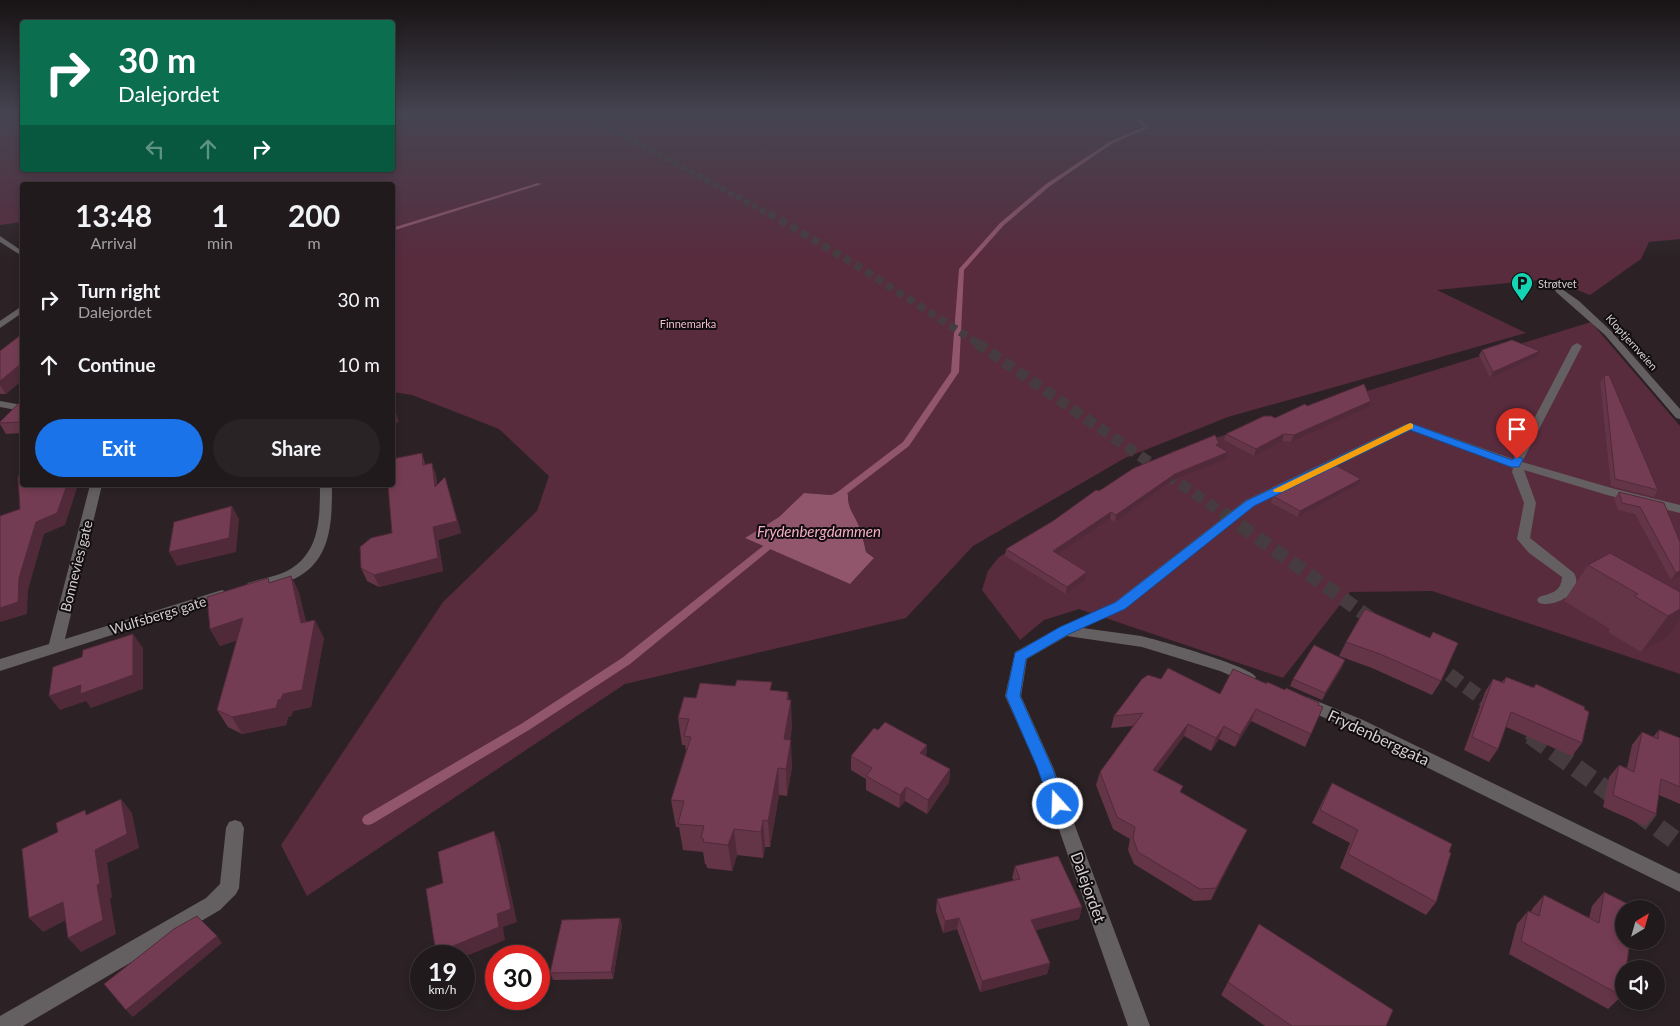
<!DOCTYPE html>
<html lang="en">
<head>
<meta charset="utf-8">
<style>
  :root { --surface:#211a1c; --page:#292325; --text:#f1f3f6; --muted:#a2a1a3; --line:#3e383b; --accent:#1a73e8 }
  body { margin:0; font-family:Lato,sans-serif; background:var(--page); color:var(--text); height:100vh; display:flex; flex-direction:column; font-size:19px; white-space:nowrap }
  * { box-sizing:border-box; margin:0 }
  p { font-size:16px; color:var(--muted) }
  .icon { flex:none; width:28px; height:28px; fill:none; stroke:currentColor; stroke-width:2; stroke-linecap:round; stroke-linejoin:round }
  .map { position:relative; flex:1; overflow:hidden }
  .drawer { position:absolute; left:20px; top:182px; width:375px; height:305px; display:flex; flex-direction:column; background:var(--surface); border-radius:5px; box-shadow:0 2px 8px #0003,0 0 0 1px var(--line) }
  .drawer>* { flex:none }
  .top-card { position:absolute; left:20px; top:20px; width:375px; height:152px; border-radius:5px; box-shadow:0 2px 8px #0003,0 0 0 1px var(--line); background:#0b6e4f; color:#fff; overflow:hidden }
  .needle { width:32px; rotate:37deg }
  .tools { position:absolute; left:1615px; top:900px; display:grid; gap:10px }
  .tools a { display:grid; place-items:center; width:50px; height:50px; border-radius:50%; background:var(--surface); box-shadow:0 2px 8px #0003,0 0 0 1px var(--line); font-size:25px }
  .speed { position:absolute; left:410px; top:945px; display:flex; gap:10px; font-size:25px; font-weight:700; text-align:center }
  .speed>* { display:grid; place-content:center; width:65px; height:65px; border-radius:50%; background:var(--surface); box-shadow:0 2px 8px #0003,0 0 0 1px var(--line); line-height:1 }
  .speed small { font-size:12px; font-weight:400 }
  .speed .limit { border:8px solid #d22; background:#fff; color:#111 }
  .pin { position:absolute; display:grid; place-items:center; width:42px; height:42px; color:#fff; margin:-51px -21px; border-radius:50% 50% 50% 0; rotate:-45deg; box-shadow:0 0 5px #0007 }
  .pin .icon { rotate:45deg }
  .me { position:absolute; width:55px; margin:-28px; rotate:340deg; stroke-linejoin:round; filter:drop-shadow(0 0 4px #0008) }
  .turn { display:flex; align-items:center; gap:18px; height:105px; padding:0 15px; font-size:22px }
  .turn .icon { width:65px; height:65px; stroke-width:2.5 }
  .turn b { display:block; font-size:35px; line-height:42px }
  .lanes { display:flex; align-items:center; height:48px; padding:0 15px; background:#0003; justify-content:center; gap:25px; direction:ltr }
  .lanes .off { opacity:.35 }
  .eta { display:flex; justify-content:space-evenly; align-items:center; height:85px; text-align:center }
  .eta b { font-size:30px; font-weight:700; line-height:35px }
  .action { display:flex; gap:10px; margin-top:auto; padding:10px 15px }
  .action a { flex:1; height:58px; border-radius:30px; background:var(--accent); color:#fff; font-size:20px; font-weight:700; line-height:58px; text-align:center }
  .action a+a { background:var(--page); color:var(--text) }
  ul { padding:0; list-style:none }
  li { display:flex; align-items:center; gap:15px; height:65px; padding:0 15px }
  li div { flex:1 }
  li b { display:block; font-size:19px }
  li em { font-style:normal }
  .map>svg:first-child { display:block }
  .green { fill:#582b3d; fill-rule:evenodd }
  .water { fill:#91566c }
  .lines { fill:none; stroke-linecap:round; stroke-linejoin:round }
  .stream { fill:#91566c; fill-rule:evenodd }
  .major-tunnel-far4 { stroke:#463c3f; stroke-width:6; stroke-dasharray:6 3; stroke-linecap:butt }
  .major-tunnel-far3 { stroke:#463c3f; stroke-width:8; stroke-dasharray:8 4.5; stroke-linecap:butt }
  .major-tunnel-far2 { stroke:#463c3f; stroke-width:11; stroke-dasharray:11 5.5; stroke-linecap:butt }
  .major-tunnel-far1 { stroke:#463c3f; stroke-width:14; stroke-dasharray:14 7; stroke-linecap:butt }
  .major-tunnel { stroke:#463c3f; stroke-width:19; stroke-dasharray:19 9; stroke-linecap:butt }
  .minor { fill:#645f61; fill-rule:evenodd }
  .wall { fill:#643447 }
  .shaded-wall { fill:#512a39 }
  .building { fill:#743c52; stroke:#512a39 }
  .route { fill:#1a73e8; stroke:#114b97 }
  .slow { fill:#f59e0b }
  .labels { text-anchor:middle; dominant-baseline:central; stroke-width:4; stroke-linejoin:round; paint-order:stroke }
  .far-poi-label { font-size:11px; fill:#d6cfd1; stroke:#110d0e; text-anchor:start }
  .far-park-label { font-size:11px; fill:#f4bdd0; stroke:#110d0e }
  .far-street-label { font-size:11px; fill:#d6cfd1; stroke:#110d0e }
  .street-label { font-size:14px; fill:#d6cfd1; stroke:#110d0e }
  .water-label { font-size:15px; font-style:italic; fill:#f6aec8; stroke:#110d0e }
  .near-street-label { font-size:16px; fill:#d6cfd1; stroke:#110d0e }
</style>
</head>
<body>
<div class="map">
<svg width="1680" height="1026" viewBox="0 0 1680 1026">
  <rect width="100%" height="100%" fill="#2c2225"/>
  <!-- green -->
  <g class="green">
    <path d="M 0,115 L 22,115 L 22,170 L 392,170 L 393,115 L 1680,115 L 1680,239 L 1649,242 L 1641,259 L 1590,295 L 1549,279 L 1437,290 L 1526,333 L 1228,417 L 1125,458 L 973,546 L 906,618 L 625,684 L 307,896 L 281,845 L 443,602 L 537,511 L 549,476 L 499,429 L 412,395 L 393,392 L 392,185 L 22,185 L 22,222 L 0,225 ZM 840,491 C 851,511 863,530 866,552 L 874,558 L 850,584 L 746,538 L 779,517 L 804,493 L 831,495 Z"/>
    <polygon points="1591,322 1680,426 1680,674 1432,591 1350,592 1283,678 1079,609 1044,620 1020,640 982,590 988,571 999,557 1173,451"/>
  </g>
  <!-- water -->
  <path class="water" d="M 840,491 L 848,494 C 847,507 853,513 858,524 C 862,533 864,543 866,552 L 874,558 L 850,584 L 745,538 L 779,517 L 804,493 L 831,495 Z"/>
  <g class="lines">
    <!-- stream -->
    <g class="stream">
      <polygon points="1131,115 1135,115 1148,126 1148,128 1113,143 1050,186 1004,225 964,270 959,372 909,446 837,501 831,501 830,499 831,497 903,442 951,372 959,269 1000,223 1046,184 1111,141 1144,127"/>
      <polygon points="538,183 542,184 392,231 392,228"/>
      <polygon points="775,538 780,541 778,543 630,664 529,730 372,824 368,825 364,824 362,820 364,816 521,724 622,658 772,539"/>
    </g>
    <!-- major-tunnel-far4 -->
    <polyline class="major-tunnel-far4" points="586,115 771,215"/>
    <!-- major-tunnel-far3 -->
    <polyline class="major-tunnel-far3" points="769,213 859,267 979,344"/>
    <!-- major-tunnel-far2 -->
    <polyline class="major-tunnel-far2" points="977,343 1224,514"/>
    <!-- major-tunnel-far1 -->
    <g class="major-tunnel-far1">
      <polyline points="1223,513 1377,623"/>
      <polyline points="1432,662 1495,708"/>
      <polyline points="1529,733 1533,736"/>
    </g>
    <!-- major-tunnel -->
    <g class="major-tunnel">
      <polyline points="1531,735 1620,800"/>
      <polyline points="1636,811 1680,844"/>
    </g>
    <!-- minor -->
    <g class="minor">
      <polygon points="0,236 22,251 22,256 0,242"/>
      <polygon points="1559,287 1579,301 1611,331 1680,409 1680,419 1676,418 1605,335 1556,292 1555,290"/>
      <polygon points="22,306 22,313 0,328 0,321"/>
      <path d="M 1577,343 L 1582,346 L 1522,462 L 1615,489 L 1680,505 L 1680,513 L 1607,495 L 1524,470 L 1536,503 L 1530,538 L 1574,573 C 1585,592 1555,608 1539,603 L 1537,600 L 1539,597 C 1552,593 1561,592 1562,577 L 1529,553 L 1517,539 L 1524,503 L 1512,472 L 1513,468 L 1410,430 L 1254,506 L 1125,608 L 1083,628 C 1102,631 1122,633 1141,636 C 1158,640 1250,666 1256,677 L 1253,681 L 1248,683 L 1220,671 L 1142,647 L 1067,636 L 1027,659 L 1021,696 L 1053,767 L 1150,1026 L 1128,1026 L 1037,767 L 1005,696 L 1015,652 L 1060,627 L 1115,602 L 1246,500 L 1406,424 L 1414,424 L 1513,459 L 1572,346 Z"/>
      <polygon points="0,401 22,405 22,411 0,407"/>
      <polygon points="90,485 102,485 65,639 222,590 227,592 229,595 227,598 0,671 0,659 49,644"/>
      <path d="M 320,485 L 332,485 C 332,521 332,561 294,579 C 281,584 266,587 253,591 L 248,589 L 246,586 L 248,583 C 260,579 274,577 285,572 C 320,555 320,519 320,485 Z"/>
      <polygon points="1307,697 1363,720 1680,874 1680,892 1351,730 1301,707 1299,703 1301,699"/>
      <polygon points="235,820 241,822 244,828 239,888 236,894 220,910 23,1026 0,1026 0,1016 206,898 220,884 226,828 229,822"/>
    </g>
  </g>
  <!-- wall -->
  <g class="wall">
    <polygon points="22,334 22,380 6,394 0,394 0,351"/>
    <polygon points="1482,350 1540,351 1537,357 1490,378 1479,355"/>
    <polygon points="1604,376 1658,490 1654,497 1611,486 1600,382"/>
    <polygon points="22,400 22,433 6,434 0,424 0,422"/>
    <polygon points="1371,401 1369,407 1291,442 1282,441 1254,456 1224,440 1226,434 1275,418 1307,406"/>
    <polygon points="1218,447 1228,452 1226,459 1173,480 1115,522 1110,519 1058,554 1087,572 1086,579 1066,594 1005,556 1006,549 1053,521 1099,491"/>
    <polygon points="422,453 425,464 436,475 437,485 449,490 461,533 438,540 443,571 379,587 367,581 361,568 392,533"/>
    <polygon points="1358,485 1298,517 1271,503 1273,496"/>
    <polygon points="1619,492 1664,503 1680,576 1671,580 1635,514 1618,510 1614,499"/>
    <polygon points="1588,565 1680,592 1680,620 1667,637 1641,652 1608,632 1610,629 1564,601"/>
    <polygon points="291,576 299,593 306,622 324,638 311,707 293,711 291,716 288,717 286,725 242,734 228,727 217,710 237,640 220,646 210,629 270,583"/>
    <polygon points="1430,637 1441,681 1432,695 1372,668 1339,656 1346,642"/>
    <polygon points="1342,667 1322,700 1290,686 1293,679"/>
    <polygon points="1506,677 1533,687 1536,684 1582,743 1572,756 1506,727 1498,749 1489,762 1464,750 1485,692 1493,679 1502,682"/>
    <polygon points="1267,682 1318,705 1311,734 1305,747 1251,721 1235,747 1219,739 1211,751 1184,736 1157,772 1181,792 1247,830 1211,900 1194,901 1134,864 1128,850 1130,839 1113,829 1096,785 1100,772 1133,726 1111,728 1114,716 1220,694 1266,683"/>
    <polygon points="772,690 788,692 792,727 790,740 792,767 787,796 779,795 770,847 765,847 763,858 737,855 732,871 707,868 706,864 705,864 703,852 683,850 679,827 676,827 671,800 686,751 685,745 682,745 678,718 696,698"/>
    <polygon points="878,730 927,745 926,756 950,769 949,782 927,814 905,801 899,808 866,790 866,779 851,770 851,756"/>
    <polygon points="1659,730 1680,738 1680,804 1659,795 1656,814 1645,826 1603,807 1609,777 1619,765 1627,768 1632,745 1642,732 1653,737"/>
    <polygon points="1332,783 1449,852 1436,902 1426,915 1340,868 1350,843 1312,823 1325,796"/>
    <polygon points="1015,866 1082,907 1079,919 1036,930 1050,963 1047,974 980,992 957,929 943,933 936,911 937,899 1014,880 1012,878"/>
    <polygon points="1604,892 1622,996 1608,1009 1509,954 1517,924 1528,911 1531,912 1532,909 1544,895 1589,918 1592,906"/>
    <polygon points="620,918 622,925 613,979 553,980 550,973"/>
    <polygon points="1259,924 1386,1026 1265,1026 1221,995"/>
  </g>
  <!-- shaded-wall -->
  <g class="shaded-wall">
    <polygon points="1540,351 1537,357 1490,378 1493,372"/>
    <polygon points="22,363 22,380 6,394 0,385 0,381"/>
    <polygon points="1371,401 1369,407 1291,442 1294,435"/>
    <polygon points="395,410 399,422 392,424 392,411"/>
    <polygon points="1284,434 1282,441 1254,456 1256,449"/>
    <polygon points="1228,452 1226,459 1173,480 1115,522 1116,515 1175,474"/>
    <polygon points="432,463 436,475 439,499 435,487"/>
    <polygon points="445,477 461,533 438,540 443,571 379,587 374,575 433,527"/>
    <polygon points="1361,479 1358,485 1298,517 1300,511"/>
    <polygon points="67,485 78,485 65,525 44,534 28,590 27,614 0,622 0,608 19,578 36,522"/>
    <polygon points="232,506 239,519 236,552 177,566 169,552"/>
    <polygon points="1111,512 1110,519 1052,558 1053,551"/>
    <polygon points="1680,571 1680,576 1671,580 1676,573"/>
    <polygon points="1087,572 1086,579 1066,594 1067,587"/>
    <polygon points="291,576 299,593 310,640 301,623"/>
    <polygon points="1680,609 1680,620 1667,637 1641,652 1668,616"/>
    <polygon points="243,618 253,635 220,646 210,629"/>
    <polygon points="315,620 324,638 311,707 293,711 291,716 288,717 286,725 242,734 232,717 278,700 283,694"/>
    <polygon points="133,634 143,648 143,689 91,708 86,701 60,710 49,696"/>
    <polygon points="1345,660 1342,667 1322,700 1325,693"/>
    <polygon points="788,692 789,711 791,700 792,727 785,766 784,739 787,700"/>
    <polygon points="1256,709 1251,721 1235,747 1240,735"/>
    <polygon points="1188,724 1184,736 1149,783 1153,770"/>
    <polygon points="1224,726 1219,739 1211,751 1216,738"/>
    <polygon points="791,740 792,767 787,796 786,769"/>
    <polygon points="927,745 926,759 920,753"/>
    <polygon points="778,768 779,795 770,847 768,821"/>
    <polygon points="950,769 949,782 927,814 928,800"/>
    <polygon points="906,787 905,801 899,808 900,795"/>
    <polygon points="121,799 132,813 139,848 107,863 112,897 110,899 116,934 81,952 68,938 97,885 95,850"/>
    <polygon points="763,820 765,847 763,858 761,832"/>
    <polygon points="734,829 737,855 732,871 728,845"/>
    <polygon points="1247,830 1241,842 1211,900 1216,888"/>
    <polygon points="494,831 500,844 517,922 503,927 505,940 464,957 464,956 438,956 436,953 497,914"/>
    <polygon points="63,902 76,915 43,932 29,918"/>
    <polygon points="1082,907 1079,919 1029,932 1031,920"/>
    <polygon points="620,918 622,925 613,979 611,972"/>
    <polygon points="959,918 957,929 943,933 945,921"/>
    <polygon points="217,936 222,943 133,1017 126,1010"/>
    <polygon points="1050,963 1047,974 980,992 982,981"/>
  </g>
  <!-- building -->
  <g class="building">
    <polygon points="22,334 22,363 0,381 0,351"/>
    <polygon points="1512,340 1540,351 1493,372 1482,350"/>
    <polygon points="1609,375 1658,490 1615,479 1604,376"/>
    <polygon points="1364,384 1371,401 1294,435 1284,434 1256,449 1226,434 1264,416 1271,416 1275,418 1305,404 1307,406"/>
    <polygon points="22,400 22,422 0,423 0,422"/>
    <polygon points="1215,435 1219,443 1216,445 1228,452 1175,474 1116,515 1111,512 1053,551 1087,572 1067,587 1006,549 1053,521 1096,490 1099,491 1134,468"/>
    <polygon points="422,453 423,465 432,463 435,487 445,477 457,521 433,527 438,558 374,575 361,568 360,547 371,538 392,533 388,485 392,485 392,459"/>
    <polygon points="1335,465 1361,479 1300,511 1273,496"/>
    <polygon points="22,467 22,485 67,485 57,513 36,522 19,578 18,602 0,608 0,516 20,509 18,478"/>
    <polygon points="1619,492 1664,503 1680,542 1680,571 1676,573 1640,507 1622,503"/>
    <polygon points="232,506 229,538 169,552 174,522"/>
    <polygon points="1610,553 1680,592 1680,609 1668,616 1634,596 1638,594 1588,565"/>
    <polygon points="291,576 301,623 315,620 302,690 283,694 281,699 278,700 276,708 232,717 217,710 243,618 210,629 207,597 268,578 269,583"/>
    <polygon points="1365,609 1430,638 1433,632 1458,643 1441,681 1380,654 1346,642"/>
    <polygon points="133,634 133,675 80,694 81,685 49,696 53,667 82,657 83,650"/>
    <polygon points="1314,645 1345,660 1325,693 1293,679"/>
    <polygon points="1168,668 1220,694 1233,669 1267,684 1267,682 1285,690 1286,688 1319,703 1318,705 1323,707 1311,734 1256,709 1240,735 1224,726 1216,738 1188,724 1153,770 1183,786 1180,792 1247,830 1216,888 1200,889 1138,852 1133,838 1135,827 1117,817 1100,772 1143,713 1114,716 1142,679 1148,675 1161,679"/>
    <polygon points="1506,677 1534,688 1536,684 1585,707 1584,709 1589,712 1582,743 1511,712 1498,749 1472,737 1493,679 1504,683"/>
    <polygon points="737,680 772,682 770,690 788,692 787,700 791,700 784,739 791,740 786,769 778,768 768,821 763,820 761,832 734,829 728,845 703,842 704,839 701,838 704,826 678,824 684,801 671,800 691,737 684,736 689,719 678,718 684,697 696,698 700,683 735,686"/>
    <polygon points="885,722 927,745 920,753 950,769 928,800 906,787 900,795 866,776 872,768 851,756 874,728 878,730"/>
    <polygon points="1659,730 1680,738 1680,787 1661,779 1656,814 1613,795 1619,765 1634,772 1642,732 1658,739"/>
    <polygon points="1332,783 1452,844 1449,852 1451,853 1436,902 1348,854 1358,830 1320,810"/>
    <polygon points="121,799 127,834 95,850 100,884 97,885 103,920 68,938 63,902 29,918 22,849 58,832 56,823 85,810 86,815"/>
    <polygon points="494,831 511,909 497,914 499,927 436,953 426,889 443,883 438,852"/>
    <polygon points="1058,856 1082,907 1031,920 1050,963 982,981 959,918 945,921 937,899 1020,879 1015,866"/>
    <polygon points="1604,892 1634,907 1634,909 1624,909 1624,941 1630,941 1626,969 1624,969 1624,984 1622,996 1521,941 1528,911 1539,916 1544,895 1599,923"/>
    <polygon points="197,916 217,936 126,1010 104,984 174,929"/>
    <polygon points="620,918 611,972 550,973 562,920"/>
    <polygon points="1259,924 1393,1010 1386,1026 1292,1026 1228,982"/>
  </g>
  <!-- sky -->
  <linearGradient id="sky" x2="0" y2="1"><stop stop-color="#181314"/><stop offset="0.44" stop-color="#454451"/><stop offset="1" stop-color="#454451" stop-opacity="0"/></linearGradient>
  <rect width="1680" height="259" fill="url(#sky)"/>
  <!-- route -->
  <polygon class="route" points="1410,423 1512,460 1517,456 1523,459 1519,467 1511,467 1410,430 1254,506 1125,609 1069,634 1026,659 1020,696 1052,767 1066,804 1064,809 1058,811 1052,809 1037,767 1006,696 1015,653 1060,627 1116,602 1246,501"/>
  <!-- slow -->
  <polygon class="slow" points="1410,423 1413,424 1413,428 1282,492 1274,492 1273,490"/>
  <!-- icons -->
  <defs>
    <g id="parking-pin" transform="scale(1.125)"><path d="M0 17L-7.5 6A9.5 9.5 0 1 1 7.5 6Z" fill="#13d5b4" stroke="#110d0e"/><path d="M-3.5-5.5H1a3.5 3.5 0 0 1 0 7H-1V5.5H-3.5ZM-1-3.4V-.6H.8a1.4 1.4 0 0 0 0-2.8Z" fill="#111"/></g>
  </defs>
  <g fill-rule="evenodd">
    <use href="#parking-pin" x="1522" y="283"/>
  </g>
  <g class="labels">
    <!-- far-poi labels -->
    <g class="far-poi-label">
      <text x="1538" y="283">Strøtvet</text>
    </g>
    <!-- far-park labels -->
    <g class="far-park-label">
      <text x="688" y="323">Finnemarka</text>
    </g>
    <!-- far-street labels -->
    <g class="far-street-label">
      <text transform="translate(1632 342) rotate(48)">Kloptjernveien</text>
    </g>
    <!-- street labels -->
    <g class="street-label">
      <text transform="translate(76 566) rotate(-76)">Bonnevies gate</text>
      <text transform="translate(158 615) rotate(-17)">Wulfsbergs gate</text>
    </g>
    <!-- water labels -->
    <g class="water-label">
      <text x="819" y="531">Frydenbergdammen</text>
    </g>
    <!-- near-street labels -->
    <g class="near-street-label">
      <text transform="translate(1379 737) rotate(25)">Frydenberggata</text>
      <text transform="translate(1089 887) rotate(70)">Dalejordet</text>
    </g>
  </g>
</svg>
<div class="tools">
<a><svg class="needle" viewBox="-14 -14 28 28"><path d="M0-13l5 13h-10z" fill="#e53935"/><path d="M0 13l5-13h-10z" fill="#a2a1a3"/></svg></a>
<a><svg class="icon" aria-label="sound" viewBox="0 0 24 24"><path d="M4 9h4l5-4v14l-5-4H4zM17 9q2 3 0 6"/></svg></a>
</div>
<div class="speed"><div>19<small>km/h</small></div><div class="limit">30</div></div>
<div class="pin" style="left:1517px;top:459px;background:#d93025"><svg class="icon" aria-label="arrive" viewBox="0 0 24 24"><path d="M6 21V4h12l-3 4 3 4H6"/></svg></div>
<svg class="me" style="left:1058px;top:804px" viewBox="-20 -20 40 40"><circle r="17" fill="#1a73e8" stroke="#fff" stroke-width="3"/><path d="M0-11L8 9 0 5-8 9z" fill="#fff"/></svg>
<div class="top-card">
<div class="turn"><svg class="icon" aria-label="right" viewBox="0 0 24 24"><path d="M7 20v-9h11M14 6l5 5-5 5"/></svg><div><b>30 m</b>Dalejordet</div></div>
<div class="lanes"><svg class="icon off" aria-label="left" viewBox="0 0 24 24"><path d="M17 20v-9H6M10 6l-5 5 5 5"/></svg><svg class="icon off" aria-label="ahead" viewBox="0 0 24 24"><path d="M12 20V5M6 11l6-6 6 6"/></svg><svg class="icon" aria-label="right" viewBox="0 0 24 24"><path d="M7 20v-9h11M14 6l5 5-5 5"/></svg></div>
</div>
<section class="drawer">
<div class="eta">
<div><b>13:48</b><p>Arrival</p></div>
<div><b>1</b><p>min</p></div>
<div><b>200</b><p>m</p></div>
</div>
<ul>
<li><svg class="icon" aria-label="right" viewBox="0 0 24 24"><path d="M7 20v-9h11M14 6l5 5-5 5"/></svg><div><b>Turn right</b><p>Dalejordet</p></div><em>30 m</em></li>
<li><svg class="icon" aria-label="ahead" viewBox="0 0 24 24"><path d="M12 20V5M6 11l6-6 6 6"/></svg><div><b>Continue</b></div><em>10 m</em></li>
</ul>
<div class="action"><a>Exit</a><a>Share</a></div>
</section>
</div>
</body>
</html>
